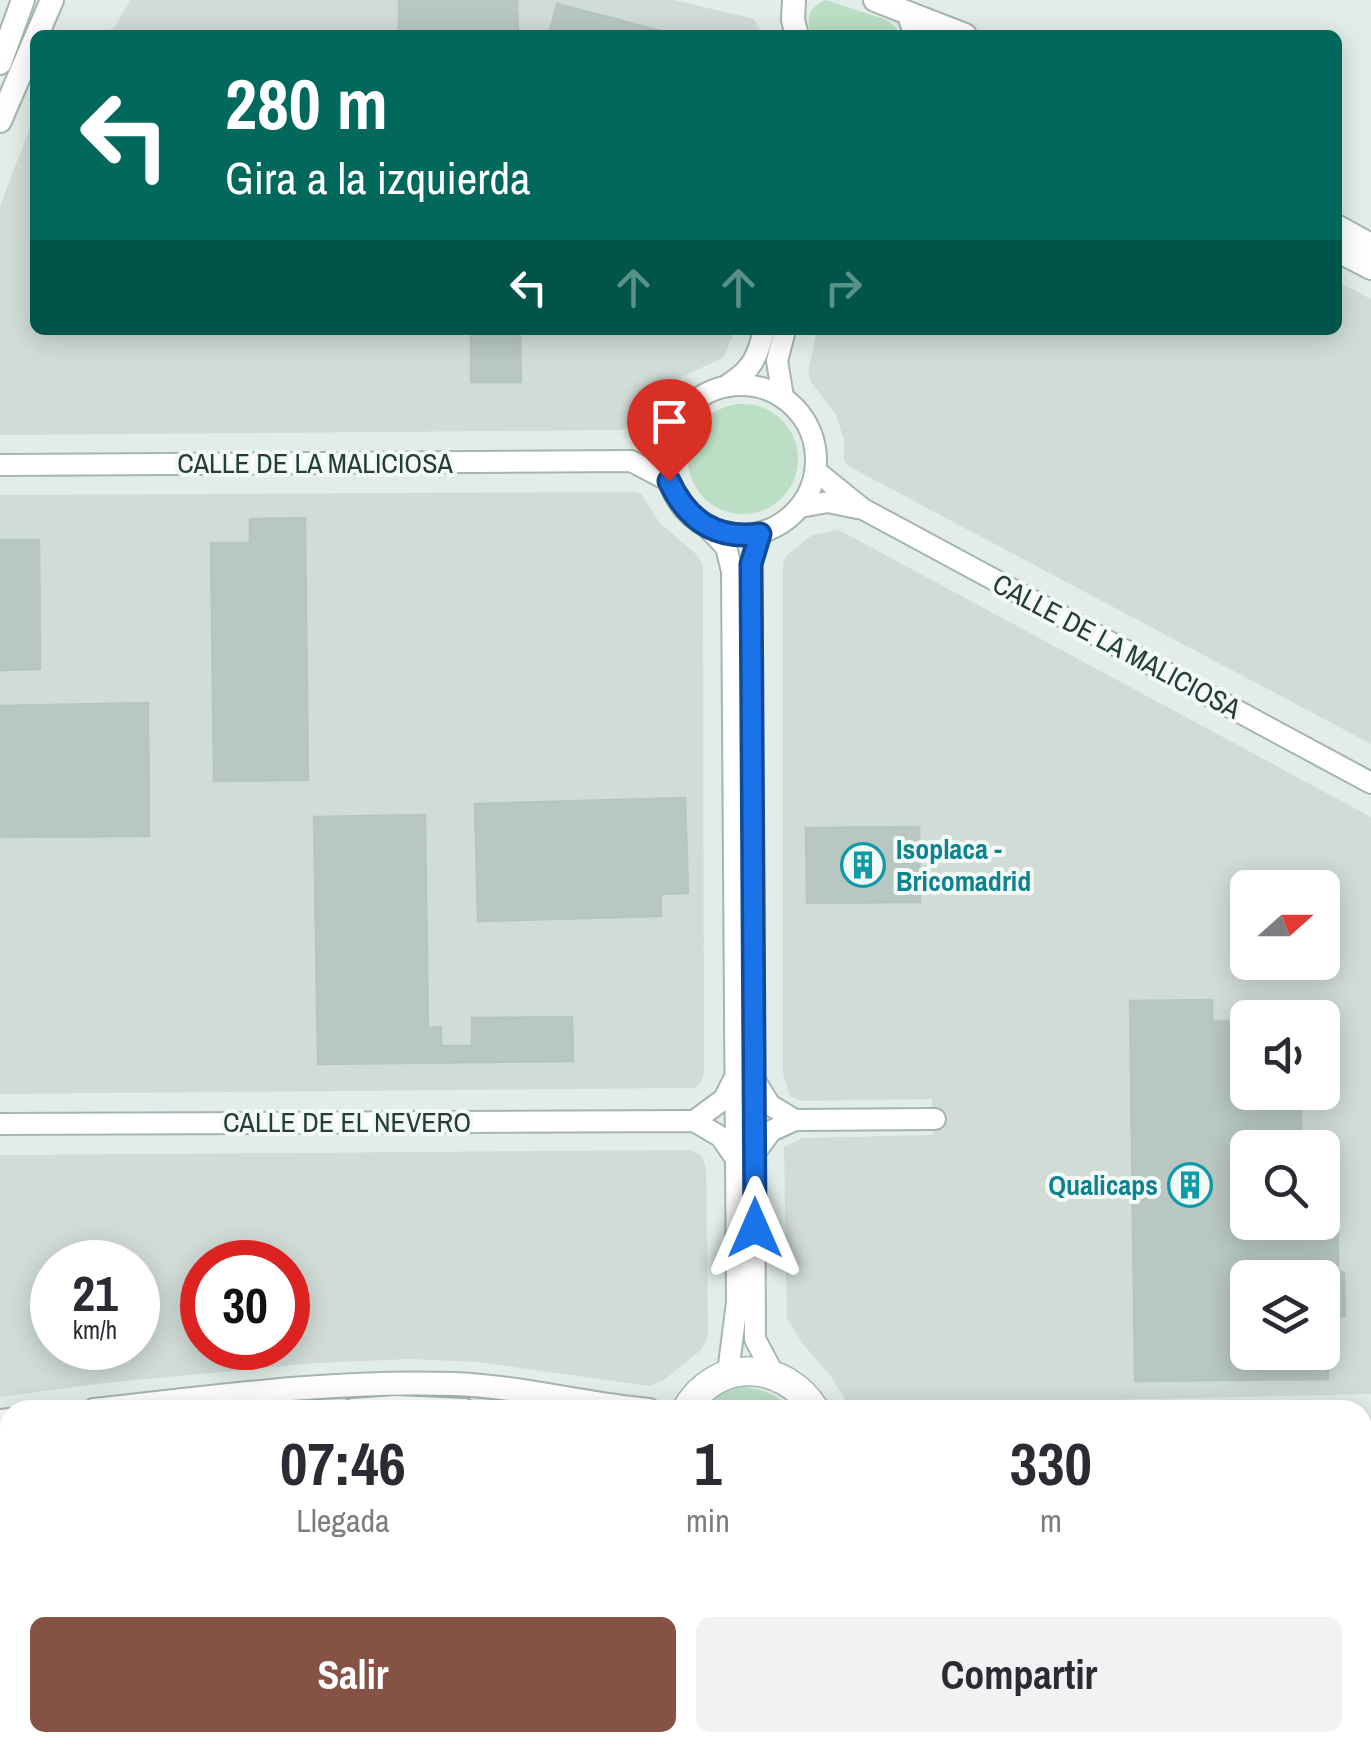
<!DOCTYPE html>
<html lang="es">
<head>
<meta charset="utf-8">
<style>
  :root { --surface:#fff; --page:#f2f2f3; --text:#2b2b33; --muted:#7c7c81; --accent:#855245 }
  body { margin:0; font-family:"Archivo Narrow",sans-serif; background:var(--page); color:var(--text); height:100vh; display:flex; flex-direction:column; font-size:38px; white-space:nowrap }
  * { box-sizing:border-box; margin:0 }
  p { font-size:32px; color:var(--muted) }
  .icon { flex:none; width:55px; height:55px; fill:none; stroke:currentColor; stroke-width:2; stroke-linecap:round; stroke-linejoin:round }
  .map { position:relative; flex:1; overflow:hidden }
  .details { position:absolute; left:0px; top:1400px; width:1372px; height:352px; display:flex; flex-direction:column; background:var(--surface); border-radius:30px 30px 0 0; box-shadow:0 5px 25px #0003 }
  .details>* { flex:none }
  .guide { position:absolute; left:30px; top:30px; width:1312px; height:305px; border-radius:15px; box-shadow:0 5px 25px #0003; background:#00695c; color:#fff; overflow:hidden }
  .needle { width:65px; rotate:69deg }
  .fabs { position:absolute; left:1230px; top:870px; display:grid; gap:20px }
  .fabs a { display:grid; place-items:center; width:110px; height:110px; border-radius:15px; background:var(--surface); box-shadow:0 5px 25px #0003; font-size:50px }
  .speed { position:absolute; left:30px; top:1240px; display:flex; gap:20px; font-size:50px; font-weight:700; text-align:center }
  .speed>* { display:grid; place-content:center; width:130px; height:130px; border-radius:50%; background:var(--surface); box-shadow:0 5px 25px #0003; line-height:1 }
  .speed small { font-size:25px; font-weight:400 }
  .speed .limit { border:15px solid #d22; background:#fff; color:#111 }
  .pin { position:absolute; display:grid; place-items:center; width:85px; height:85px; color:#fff; margin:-102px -42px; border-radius:50% 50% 50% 0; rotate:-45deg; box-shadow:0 0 10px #0007 }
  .pin .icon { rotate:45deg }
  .me { position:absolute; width:110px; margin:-55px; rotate:0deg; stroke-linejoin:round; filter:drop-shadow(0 0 8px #0008) }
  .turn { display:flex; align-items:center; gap:35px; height:210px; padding:0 30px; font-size:45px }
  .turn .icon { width:130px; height:130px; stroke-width:2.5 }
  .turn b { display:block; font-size:70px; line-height:85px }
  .lanes { display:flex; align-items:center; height:95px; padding:0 30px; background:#0003; justify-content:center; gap:50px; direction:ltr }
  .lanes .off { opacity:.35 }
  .eta { display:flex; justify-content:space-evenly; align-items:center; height:170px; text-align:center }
  .eta b { font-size:60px; font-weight:700; line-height:70px }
  .cta { display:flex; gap:20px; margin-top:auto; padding:20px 30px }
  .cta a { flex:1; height:115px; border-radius:15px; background:var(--accent); color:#fff; font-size:40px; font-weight:700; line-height:115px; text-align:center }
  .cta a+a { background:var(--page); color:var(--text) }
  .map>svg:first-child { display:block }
  .built { fill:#d1dcd7; fill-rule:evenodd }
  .green { fill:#bbdec5 }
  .building { fill:#b8c7c1; stroke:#b5c6bf; stroke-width:2.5 }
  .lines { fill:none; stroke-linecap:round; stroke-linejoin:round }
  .minor-casing { stroke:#a5b5af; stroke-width:24 }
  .tertiary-casing { stroke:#a5b5af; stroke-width:26 }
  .secondary-casing { stroke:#a1b8b0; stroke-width:31 }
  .minor { stroke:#fff; stroke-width:20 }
  .tertiary { stroke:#fff; stroke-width:22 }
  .secondary { stroke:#fff; stroke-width:28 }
  .route-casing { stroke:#114b97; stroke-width:25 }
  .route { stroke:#1a73e8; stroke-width:18 }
  .labels { text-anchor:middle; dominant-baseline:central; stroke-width:8; stroke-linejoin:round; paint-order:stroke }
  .street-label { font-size:28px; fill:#223e37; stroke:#f3f9f6 }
  .culture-label { font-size:28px; font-weight:bold; fill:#0d838f; stroke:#f3f9f6; text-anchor:start }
</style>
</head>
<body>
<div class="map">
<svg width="1371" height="1751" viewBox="0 0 1371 1751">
  <rect width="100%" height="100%" fill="#e2ede8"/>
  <!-- built -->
  <g class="built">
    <polygon points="130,0 674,0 754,19 762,35 104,35 116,25"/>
    <polygon points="35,114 35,330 735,330 723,358 681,377 661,396 643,423 620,430 0,435 0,206"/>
    <polygon points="1338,282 1371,299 1371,744 848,466 844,460 844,440 836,415 811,382 808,372 817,330 1338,330"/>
    <polygon points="634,492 641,494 659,522 697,555 703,566 704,1073 701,1082 694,1088 683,1088 0,1094 0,495"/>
    <path d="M 839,530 L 1371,817 L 1371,1394 L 1058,1401 L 1057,1410 L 852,1410 L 830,1375 L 802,1343 L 787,1318 L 784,1147 L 802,1138 L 933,1135 L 932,1099 L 801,1101 L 790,1096 L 783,1073 L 783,563 L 787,555 L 812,535 ZM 1248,888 L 1322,888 L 1322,962 L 1248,962 ZM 1248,1018 L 1322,1018 L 1322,1092 L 1248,1092 ZM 1248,1148 L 1322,1148 L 1322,1222 L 1248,1222 ZM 1248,1278 L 1322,1278 L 1322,1352 L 1248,1352 Z"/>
    <path d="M 691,1150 L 702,1156 L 706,1168 L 708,1336 L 701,1350 L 664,1380 L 649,1386 L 478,1362 L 411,1359 L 316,1363 L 104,1383 L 0,1397 L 0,1155 ZM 52,1262 L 138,1262 L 138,1348 L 52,1348 ZM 202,1262 L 288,1262 L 288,1348 L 202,1348 Z"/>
    <polygon points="10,1465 10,1742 1362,1742 1363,1503 1371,1503 1371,1751 0,1751 0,1467"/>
  </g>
  <!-- green -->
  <g class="green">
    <path d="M 826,0 L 887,20 L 897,29 L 897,35 L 813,35 C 804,18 809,8 826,0 Z"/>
    <circle cx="743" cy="459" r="55"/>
    <path d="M 743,1387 C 764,1389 777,1395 792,1410 L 703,1410 L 724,1391 Z"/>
  </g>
  <!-- building -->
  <g class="building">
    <polygon points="399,0 517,0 518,35 399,35"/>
    <polygon points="557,4 676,35 549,35"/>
    <polygon points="471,333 520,333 521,382 471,382"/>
    <polygon points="305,518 308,780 214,781 211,543 250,543 250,519"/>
    <polygon points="0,540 39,540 40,669 0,670"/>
    <polygon points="148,703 149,836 0,837 0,706"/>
    <polygon points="685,798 688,893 661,894 661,916 478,921 475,804"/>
    <polygon points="425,815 428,1028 441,1027 441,1046 472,1046 472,1018 572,1017 573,1061 318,1064 314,817"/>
    <polygon points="919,827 920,902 807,903 806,828"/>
    <polygon points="1212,1000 1212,1022 1231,1021 1232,1038 1240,1041 1240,1069 1248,1068 1248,1092 1300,1092 1302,1148 1248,1148 1248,1222 1303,1222 1303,1278 1248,1278 1248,1352 1322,1352 1322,1334 1327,1334 1328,1379 1135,1381 1130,1001"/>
    <polygon points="1322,1180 1337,1180 1338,1271 1344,1273 1345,1316 1335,1316 1335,1334 1322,1334 1322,1278 1303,1278 1303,1222 1322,1222"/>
    <polygon points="10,1541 10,1582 0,1584 0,1543"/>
    <polygon points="369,1742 434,1742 421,1751 346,1751"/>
    <polygon points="562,1742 603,1742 605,1751 564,1751"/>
    <polygon points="633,1742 686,1742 687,1751 635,1751"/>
    <polygon points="731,1742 782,1742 785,1751 734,1751"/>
    <polygon points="823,1742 884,1742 888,1751 827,1751"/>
  </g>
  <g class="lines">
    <!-- minor casing -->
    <g class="minor-casing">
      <g id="minor">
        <path d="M 729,384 C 752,370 758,356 764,330"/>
        <circle cx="741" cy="460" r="75"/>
        <polyline points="783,397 777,361 785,330"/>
        <polyline points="0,465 631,461 669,481"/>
        <polyline points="816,471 863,509 1371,783"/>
        <polyline points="800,507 828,502 857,508"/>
        <polyline points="708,528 726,547 732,571 737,1302 728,1373"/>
        <polyline points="760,534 751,564 755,1339 773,1373"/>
        <polyline points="755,1081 770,1105 795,1120"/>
        <polyline points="694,1121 724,1099 733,1081"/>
        <polyline points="0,1124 694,1121 721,1137 736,1159"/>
        <polyline points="754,1154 771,1131 795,1120 935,1119"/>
        <polyline points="1362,1492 1371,1492"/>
        <polyline points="1362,1507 1371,1516"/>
        <polyline points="1362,1620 1371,1586"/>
        <polyline points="207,1751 231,1742"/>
        <polyline points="1329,1751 1332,1742"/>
      </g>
    </g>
    <!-- tertiary casing -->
    <g class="tertiary-casing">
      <g id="tertiary">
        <polyline points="794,0 793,20 797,35"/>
        <polyline points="875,0 908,13 916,35"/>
        <polyline points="908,13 965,35"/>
        <polyline points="0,63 23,0"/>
        <polyline points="0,121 52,0"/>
        <polyline points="1338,227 1371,245"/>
        <polyline points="1338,251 1371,268"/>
        <path d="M 94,1410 C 213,1397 333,1380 452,1384 C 518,1386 583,1404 649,1410"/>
        <polyline points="353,1410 396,1407 464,1410"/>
        <polyline points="0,1421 10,1420"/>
        <polyline points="0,1446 10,1445"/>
      </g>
    </g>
    <!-- secondary casing -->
    <g class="secondary-casing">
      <g id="secondary">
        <path d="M 686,1410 C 716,1357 784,1360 815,1410"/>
        <polyline points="1362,1440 1371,1440"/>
        <polyline points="1362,1462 1371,1462"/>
      </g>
    </g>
    <!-- minor -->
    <use href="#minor" class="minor"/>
    <!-- tertiary -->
    <use href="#tertiary" class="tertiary"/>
    <!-- secondary -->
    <use href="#secondary" class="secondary"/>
  </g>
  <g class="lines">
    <!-- route casing -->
    <g class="route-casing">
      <path id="route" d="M 669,481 C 687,520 716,540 760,534 L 751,564 L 755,1228"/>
    </g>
    <!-- route -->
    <use href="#route" class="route"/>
  </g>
  <!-- icons -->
  <defs>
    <g id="building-ring" transform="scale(2.25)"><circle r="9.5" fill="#f3f9f6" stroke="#0f9aa8" stroke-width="1.5"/><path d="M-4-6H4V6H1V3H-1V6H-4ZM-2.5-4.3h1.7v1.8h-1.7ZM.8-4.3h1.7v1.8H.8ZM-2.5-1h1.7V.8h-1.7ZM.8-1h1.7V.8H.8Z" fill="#0f9aa8"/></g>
  </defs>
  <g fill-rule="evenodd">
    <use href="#building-ring" x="863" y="865"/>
    <use href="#building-ring" x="1190" y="1185"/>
  </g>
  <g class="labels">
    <!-- street labels -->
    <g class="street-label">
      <text x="315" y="463">CALLE DE LA MALICIOSA</text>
      <text transform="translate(1117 646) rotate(28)">CALLE DE LA MALICIOSA</text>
      <text x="347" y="1122">CALLE DE EL NEVERO</text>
    </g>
    <!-- culture labels -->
    <g class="culture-label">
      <text x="896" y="849">Isoplaca -<tspan x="896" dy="32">Bricomadrid</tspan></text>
      <text x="1158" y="1185" text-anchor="end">Qualicaps</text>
    </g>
  </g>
</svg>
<div class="fabs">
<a><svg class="needle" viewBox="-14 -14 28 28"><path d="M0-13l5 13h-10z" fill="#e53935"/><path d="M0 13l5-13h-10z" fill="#7c7c81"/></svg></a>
<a><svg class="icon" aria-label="sound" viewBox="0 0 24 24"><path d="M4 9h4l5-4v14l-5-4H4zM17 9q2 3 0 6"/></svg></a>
<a><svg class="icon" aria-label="search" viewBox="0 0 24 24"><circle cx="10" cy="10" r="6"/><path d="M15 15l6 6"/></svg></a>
<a><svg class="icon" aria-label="layers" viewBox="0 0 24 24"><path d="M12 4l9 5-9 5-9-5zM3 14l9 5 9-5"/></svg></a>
</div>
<div class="speed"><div>21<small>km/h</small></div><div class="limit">30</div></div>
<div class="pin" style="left:669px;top:481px;background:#d93025"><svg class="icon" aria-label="arrive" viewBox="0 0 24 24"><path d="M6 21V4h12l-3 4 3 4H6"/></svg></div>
<svg class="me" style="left:755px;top:1228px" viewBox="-20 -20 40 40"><path d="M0-17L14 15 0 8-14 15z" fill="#1a73e8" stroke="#fff" stroke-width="4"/></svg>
<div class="guide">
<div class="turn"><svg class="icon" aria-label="left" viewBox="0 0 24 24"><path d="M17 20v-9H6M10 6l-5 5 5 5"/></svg><div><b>280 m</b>Gira a la izquierda</div></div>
<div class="lanes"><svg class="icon" aria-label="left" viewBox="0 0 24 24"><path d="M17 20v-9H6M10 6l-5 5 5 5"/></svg><svg class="icon off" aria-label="ahead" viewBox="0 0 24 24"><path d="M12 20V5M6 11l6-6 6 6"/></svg><svg class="icon off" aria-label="ahead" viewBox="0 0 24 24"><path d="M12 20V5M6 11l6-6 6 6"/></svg><svg class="icon off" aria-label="right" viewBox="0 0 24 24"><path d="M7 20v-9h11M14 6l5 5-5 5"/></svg></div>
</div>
<section class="details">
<div class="eta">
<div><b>07:46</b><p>Llegada</p></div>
<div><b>1</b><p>min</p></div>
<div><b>330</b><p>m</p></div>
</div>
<div class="cta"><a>Salir</a><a>Compartir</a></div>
</section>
</div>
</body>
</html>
